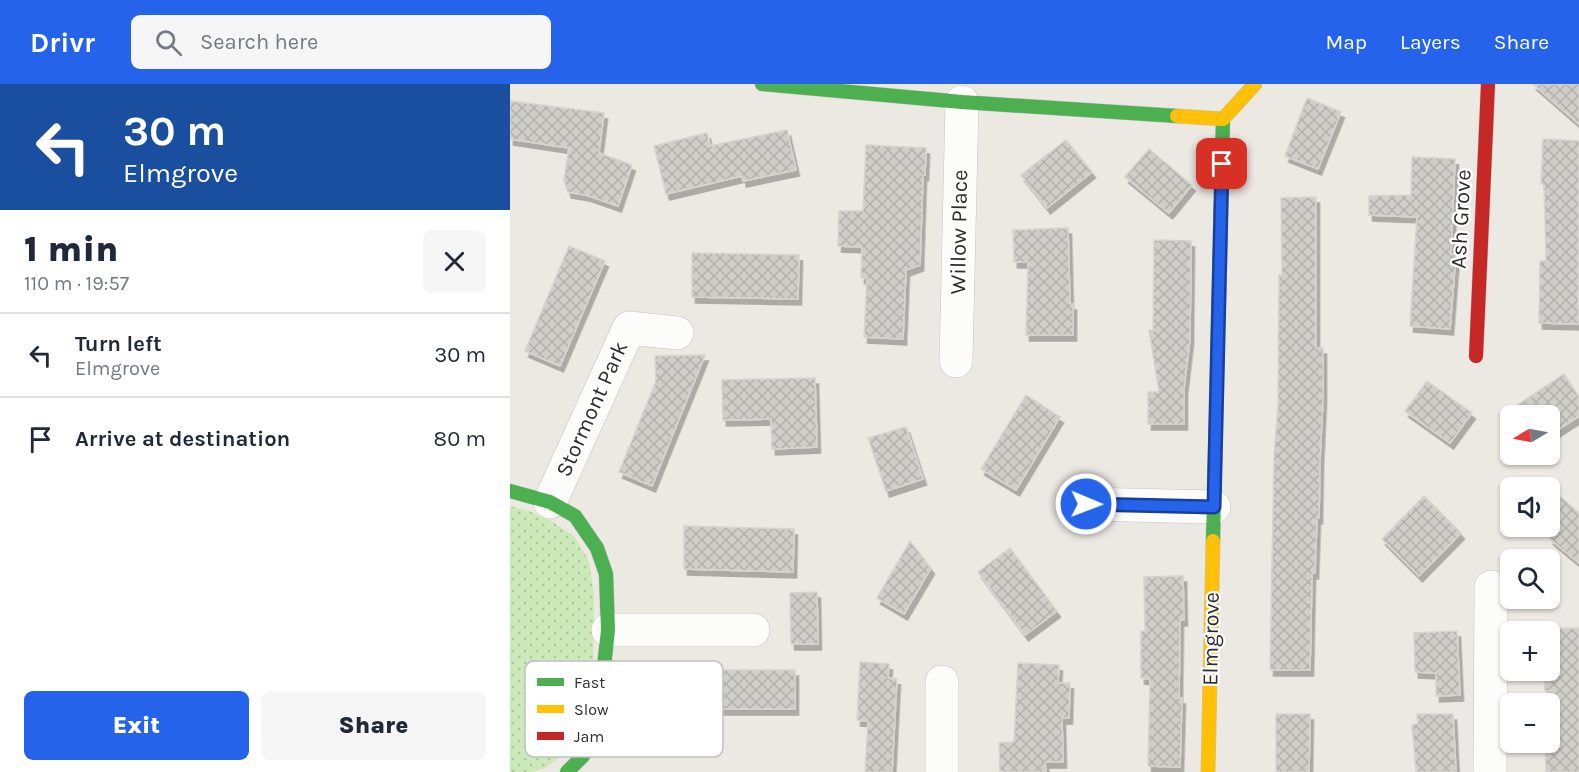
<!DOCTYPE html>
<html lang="en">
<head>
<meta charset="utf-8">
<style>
  :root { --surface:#fff; --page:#f6f6f7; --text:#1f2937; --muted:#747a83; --line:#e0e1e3; --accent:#2563eb }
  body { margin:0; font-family:Karla,sans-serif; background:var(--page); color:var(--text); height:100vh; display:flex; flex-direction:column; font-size:22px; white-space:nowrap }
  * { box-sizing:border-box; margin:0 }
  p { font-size:20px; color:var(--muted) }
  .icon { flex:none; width:33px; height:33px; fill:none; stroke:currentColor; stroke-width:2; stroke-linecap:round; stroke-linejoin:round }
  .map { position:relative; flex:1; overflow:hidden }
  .drawer { display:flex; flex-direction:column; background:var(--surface); width:510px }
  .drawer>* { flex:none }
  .hud { background:#1a4fa0; color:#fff; overflow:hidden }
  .needle { width:39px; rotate:260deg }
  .buttons { position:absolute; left:990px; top:321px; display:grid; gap:12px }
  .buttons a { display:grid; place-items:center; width:60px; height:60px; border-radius:9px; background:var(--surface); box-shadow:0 2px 4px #0004; font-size:30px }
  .pin { position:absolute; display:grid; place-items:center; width:51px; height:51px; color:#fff; margin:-26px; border-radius:12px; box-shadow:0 3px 9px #0006 }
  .me { position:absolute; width:66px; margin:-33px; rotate:91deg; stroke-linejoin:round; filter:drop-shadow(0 0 4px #0008) }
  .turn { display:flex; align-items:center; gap:21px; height:126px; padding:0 24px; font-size:27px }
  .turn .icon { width:78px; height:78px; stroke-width:2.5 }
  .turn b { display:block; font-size:42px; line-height:51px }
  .round { display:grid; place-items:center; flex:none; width:63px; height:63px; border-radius:9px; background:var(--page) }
  .head { display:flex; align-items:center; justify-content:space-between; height:102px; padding:0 24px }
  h1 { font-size:36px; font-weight:800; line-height:45px }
  .action { display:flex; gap:12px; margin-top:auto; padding:12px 24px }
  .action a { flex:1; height:69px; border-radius:9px; background:var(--accent); color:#fff; font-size:24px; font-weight:800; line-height:69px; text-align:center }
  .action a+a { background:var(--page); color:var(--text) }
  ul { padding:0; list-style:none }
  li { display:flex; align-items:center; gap:18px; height:84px; padding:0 24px; border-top:2px solid var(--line) }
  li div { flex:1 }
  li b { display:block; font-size:22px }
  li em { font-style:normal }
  header { display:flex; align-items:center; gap:36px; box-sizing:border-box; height:84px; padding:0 30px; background:var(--accent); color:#fff }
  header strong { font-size:28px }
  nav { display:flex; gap:33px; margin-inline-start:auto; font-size:21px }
  .search { width:420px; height:54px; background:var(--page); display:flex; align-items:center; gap:15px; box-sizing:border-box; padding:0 21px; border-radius:9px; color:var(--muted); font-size:22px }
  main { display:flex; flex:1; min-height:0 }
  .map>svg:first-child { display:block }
  .grass { fill:url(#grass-dots) }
  .building { fill:url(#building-cross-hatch); stroke:#d7d4ce; stroke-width:1.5; filter:url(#shadow) }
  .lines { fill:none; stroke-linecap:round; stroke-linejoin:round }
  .street-casing { stroke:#c5c4c3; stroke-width:34 }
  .fast-casing { stroke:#c5c4c3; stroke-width:15 }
  .slow-casing { stroke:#c5c4c3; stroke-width:15 }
  .jam-casing { stroke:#c5c4c3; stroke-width:15 }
  .street { stroke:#fcfcfb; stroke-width:33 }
  .fast { stroke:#4caf50; stroke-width:14 }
  .slow { stroke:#ffc107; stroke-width:14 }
  .jam { stroke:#c62828; stroke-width:14 }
  .route-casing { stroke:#184099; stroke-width:15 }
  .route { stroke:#2563eb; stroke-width:10 }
  .labels { text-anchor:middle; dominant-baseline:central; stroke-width:4.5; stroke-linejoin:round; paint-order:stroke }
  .street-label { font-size:22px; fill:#2d2d2d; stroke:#fff }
  .key { fill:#fff; stroke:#c0c0c0; stroke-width:1.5 }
  .key-label { font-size:16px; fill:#2d2d2d }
</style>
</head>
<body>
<header>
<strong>Drivr</strong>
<div class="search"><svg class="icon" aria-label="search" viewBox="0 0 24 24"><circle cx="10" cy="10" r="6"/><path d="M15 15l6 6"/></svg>Search here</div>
<nav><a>Map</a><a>Layers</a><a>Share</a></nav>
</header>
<main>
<section class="drawer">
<div class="hud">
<div class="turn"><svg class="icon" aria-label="left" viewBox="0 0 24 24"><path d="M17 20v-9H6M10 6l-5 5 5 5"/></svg><div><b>30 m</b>Elmgrove</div></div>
</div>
<div class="head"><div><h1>1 min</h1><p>110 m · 19:57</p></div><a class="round"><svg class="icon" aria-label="close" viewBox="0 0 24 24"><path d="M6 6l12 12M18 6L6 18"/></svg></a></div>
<ul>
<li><svg class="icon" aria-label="left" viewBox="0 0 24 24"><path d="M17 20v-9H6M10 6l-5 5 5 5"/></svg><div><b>Turn left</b><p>Elmgrove</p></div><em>30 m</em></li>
<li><svg class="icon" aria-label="arrive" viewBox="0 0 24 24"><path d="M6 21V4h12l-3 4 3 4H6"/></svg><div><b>Arrive at destination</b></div><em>80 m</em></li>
</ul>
<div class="action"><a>Exit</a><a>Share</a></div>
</section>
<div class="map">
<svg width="1069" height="688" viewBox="0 0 1069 688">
  <defs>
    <pattern id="grass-dots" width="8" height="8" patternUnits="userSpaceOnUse" patternTransform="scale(1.5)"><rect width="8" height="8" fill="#cce9b9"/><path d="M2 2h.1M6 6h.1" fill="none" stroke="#b0c89f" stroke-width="1.8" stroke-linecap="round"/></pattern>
    <pattern id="building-cross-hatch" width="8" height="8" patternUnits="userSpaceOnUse" patternTransform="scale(1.5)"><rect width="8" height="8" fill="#d0cec9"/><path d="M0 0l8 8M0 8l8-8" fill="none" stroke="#b3b1ad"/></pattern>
    <filter id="shadow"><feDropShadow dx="3.5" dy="6" stdDeviation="0" flood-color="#0004"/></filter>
  </defs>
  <rect width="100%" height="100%" fill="#ece8e2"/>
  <!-- grass -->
  <polygon class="grass" points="0,422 19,427 43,438 64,452 79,477 84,512 83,616 62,666 33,685 19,688 0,688"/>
  <!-- building -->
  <g class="building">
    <polygon points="1023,0 1069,0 1069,40"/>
    <polygon points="797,14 831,28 808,85 775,72"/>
    <polygon points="0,17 94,29 89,69 122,81 108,122 76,111 58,108 54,96 59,64 0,55"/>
    <polygon points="277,46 286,86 233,97 232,92 156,110 144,62 197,49 200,62"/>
    <polygon points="1033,55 1069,57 1068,240 1029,239 1030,177 1036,177 1034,100 1031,100"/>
    <polygon points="556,56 582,88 537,124 511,91"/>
    <polygon points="356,61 416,64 415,91 413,91 410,181 396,186 393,255 354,253 357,194 351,194 352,163 328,162 329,127 353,127"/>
    <polygon points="639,65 682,101 659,129 615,93"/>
    <polygon points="902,73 945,75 941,170 946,170 940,245 900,242 907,133 859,131 859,112 901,111"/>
    <polygon points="806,113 806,264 813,264 813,314 810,376 809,434 807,434 805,489 802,489 800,586 760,586 764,372 768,323 769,191 772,191 771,114"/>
    <polygon points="558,144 560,220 563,220 563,251 516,251 518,178 504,178 503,146"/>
    <polygon points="644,156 681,157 680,255 674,305 674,340 638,340 638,308 649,308 639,246 643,247"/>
    <polygon points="59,162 95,177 50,282 15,267"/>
    <polygon points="182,169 289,171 288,215 182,213"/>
    <polygon points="195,271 142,402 109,388 146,297 145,272"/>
    <polygon points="1054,290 1069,313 1069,332 1040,351 1040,332 991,332"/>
    <polygon points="305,294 307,363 262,365 261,335 213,336 212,296"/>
    <polygon points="917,297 962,329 940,359 895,327"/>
    <polygon points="516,311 550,333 506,406 471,385"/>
    <polygon points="396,343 413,395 376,407 358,354"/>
    <polygon points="914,412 951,449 909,492 872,455"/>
    <polygon points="1051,413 1069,429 1069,479 1040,455 1040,427"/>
    <polygon points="174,442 284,445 283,488 174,485"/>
    <polygon points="400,457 421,484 394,530 367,514"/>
    <polygon points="500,464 547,527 515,551 468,488"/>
    <polygon points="673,492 674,536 670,536 669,614 672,614 670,683 638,682 640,595 631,594 631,547 635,547 634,493"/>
    <polygon points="307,508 308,560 281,560 280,509"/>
    <polygon points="1069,544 1069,688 1036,688 1035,658 1040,658 1040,607 1035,607 1034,586 1040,586 1040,548 1032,548 1032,545"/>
    <polygon points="947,547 950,611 926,612 926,589 905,588 904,549"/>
    <polygon points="350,578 379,580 378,594 387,595 382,688 355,688 358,637 347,636"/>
    <polygon points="508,579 549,581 548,599 560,599 559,634 552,634 553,678 535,678 536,688 490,688 489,659 504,658"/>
    <polygon points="170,586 285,586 285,625 171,625"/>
    <polygon points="766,630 800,630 799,688 766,688"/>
    <polygon points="907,630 943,630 946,688 906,688 902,641 908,640"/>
  </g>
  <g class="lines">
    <!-- street casing -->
    <g class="street-casing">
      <g id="street">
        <polyline points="446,277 452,18"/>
        <polyline points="40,418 119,244 167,249"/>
        <polyline points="576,420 704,423"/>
        <polyline points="98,546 243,546"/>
        <polyline points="432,598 432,688"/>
        <polyline points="980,688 981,503"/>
      </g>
    </g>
    <!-- fast casing -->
    <g class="fast-casing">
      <g id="fast">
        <polyline points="252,0 452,18 667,32"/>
        <polyline points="0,407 40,418 65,432 87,464 96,490 98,546 87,646 73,672 57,688"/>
        <polyline points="703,457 713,35"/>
      </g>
    </g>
    <!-- slow casing -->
    <g class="slow-casing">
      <g id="slow">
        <polyline points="667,32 713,35 745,0"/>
        <polyline points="698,688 703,457"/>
      </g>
    </g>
    <!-- jam casing -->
    <g class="jam-casing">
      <polyline id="jam" points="966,272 978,0"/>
    </g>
    <!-- street -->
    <use href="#street" class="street"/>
    <!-- fast -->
    <use href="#fast" class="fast"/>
    <!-- slow -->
    <use href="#slow" class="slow"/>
    <!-- jam -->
    <use href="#jam" class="jam"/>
  </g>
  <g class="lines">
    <!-- route casing -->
    <g class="route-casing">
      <polyline id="route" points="576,420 704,423 712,80"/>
    </g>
    <!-- route -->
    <use href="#route" class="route"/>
  </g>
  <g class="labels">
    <!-- street labels -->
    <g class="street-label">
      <text transform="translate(951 135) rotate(-87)">Ash Grove</text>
      <text transform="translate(449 148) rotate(-89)">Willow Place</text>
      <text transform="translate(82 325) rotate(-66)">Stormont Park</text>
      <text transform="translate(701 555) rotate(-89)">Elmgrove</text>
    </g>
  </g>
  <!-- legend -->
  <rect x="15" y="577" width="198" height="96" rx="9" class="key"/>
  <rect x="27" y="594" width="27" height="8" fill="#4caf50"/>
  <rect x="27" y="621" width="27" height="8" fill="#ffc107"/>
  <rect x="27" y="648" width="27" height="8" fill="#c62828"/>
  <g class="key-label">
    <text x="64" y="604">Fast</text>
    <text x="64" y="631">Slow</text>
    <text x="64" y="658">Jam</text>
  </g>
</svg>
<div class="buttons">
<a><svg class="needle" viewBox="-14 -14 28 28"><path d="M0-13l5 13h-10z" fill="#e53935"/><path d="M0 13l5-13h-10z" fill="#747a83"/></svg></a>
<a><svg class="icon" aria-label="sound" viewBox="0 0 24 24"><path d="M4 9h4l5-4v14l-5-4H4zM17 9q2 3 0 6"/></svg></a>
<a><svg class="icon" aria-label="search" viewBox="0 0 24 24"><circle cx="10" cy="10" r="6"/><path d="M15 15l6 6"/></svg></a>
<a>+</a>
<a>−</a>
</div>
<div class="pin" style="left:712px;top:80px;background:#d93025"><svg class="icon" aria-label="arrive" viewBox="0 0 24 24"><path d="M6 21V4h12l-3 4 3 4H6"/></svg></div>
<svg class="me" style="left:576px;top:420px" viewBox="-20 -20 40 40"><circle r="17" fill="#2563eb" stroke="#fff" stroke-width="3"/><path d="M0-11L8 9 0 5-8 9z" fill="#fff"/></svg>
</div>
</main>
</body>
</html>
